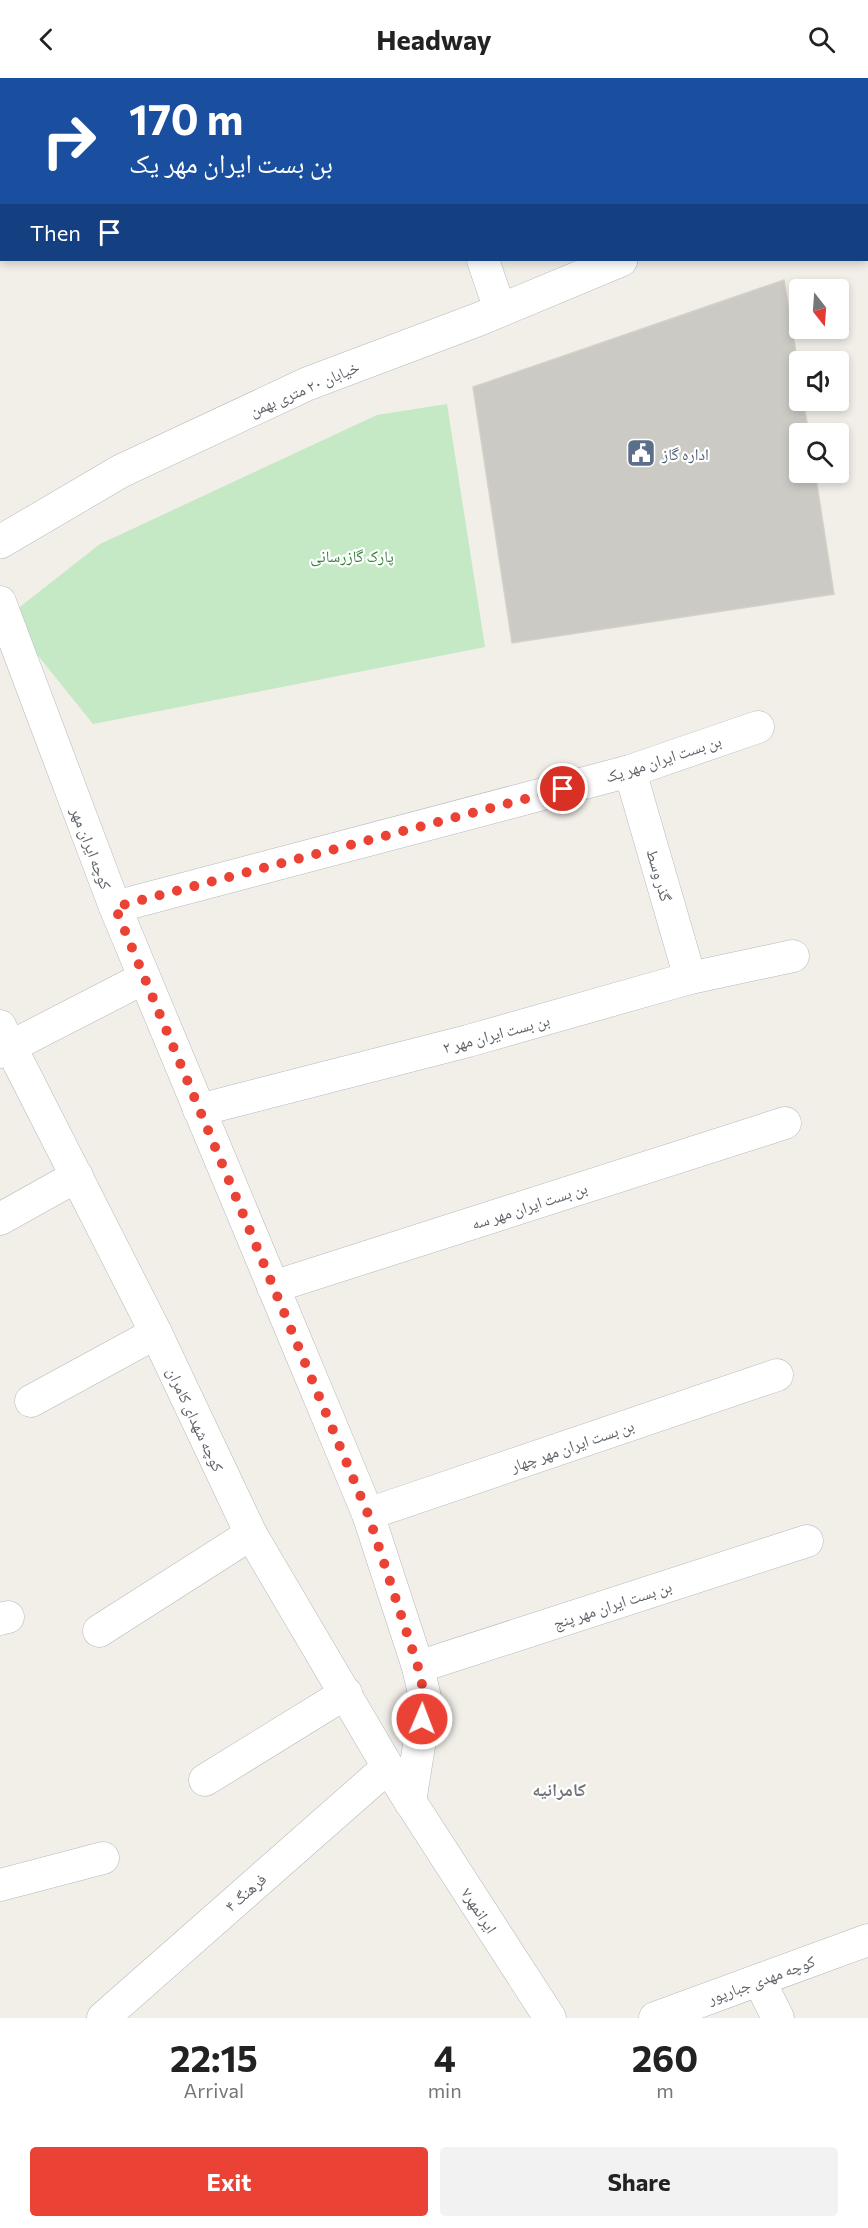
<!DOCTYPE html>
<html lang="en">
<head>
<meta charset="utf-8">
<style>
  :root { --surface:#fff; --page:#f2f2f2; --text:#222; --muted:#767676; --accent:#ea4335 }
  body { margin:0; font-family:Commissioner,"Noto Naskh Arabic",sans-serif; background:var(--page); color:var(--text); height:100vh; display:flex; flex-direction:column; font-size:22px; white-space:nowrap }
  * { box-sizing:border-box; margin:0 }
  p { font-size:20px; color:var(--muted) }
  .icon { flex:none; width:33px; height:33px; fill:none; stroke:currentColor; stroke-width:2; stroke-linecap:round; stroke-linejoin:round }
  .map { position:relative; height:1940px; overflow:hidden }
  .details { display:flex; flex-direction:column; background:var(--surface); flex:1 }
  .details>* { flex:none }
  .top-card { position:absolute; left:0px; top:0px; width:868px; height:183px; box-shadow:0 3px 9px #0003; background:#1a4fa0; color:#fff; overflow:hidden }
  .needle { width:39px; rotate:163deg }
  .controls { position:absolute; left:789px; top:201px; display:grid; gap:12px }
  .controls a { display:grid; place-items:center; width:60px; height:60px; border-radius:6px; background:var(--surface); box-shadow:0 3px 9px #0003; font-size:30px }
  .pin { position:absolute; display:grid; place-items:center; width:51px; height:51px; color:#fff; margin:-26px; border:3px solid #fff; border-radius:50%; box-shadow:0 2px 6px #0007 }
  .me { position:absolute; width:66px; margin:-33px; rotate:1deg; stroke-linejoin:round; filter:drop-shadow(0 0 4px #0008) }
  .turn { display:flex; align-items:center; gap:21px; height:126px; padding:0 30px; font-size:27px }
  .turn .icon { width:78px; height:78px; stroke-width:2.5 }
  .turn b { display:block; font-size:42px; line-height:51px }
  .then { display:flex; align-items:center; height:57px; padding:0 30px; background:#0003; gap:12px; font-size:22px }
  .eta { display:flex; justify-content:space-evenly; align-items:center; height:102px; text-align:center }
  .eta b { font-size:36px; font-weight:700; line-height:42px }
  .primary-button { display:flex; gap:12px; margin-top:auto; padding:12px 30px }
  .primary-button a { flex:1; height:69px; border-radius:6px; background:var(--accent); color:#fff; font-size:24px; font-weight:700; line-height:69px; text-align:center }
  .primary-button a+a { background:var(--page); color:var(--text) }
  header { display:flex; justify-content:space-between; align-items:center; height:78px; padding:0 30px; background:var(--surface); font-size:27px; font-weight:700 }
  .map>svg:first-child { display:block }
  .green { fill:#c5e8c5 }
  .building { fill:#cccac5; stroke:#d6d1c6; stroke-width:1.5 }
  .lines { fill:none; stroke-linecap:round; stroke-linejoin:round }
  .street-casing { stroke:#b5b8bc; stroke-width:33 }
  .secondary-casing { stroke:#b6babf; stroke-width:34 }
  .street { stroke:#fff; stroke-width:32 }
  .secondary { stroke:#fff; stroke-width:33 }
  .route { stroke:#ea4335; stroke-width:10; stroke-dasharray:0 18 }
  .labels { text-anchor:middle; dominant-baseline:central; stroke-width:4.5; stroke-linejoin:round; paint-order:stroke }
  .street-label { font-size:16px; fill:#5f6368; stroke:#fff }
  .service-label { font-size:16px; fill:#4e5e75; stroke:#fff; text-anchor:start }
  .park-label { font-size:16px; fill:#348238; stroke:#fff }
  .neighbourhood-label { font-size:18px; font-weight:bold; fill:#70757a; stroke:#fff }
</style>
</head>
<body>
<header><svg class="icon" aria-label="back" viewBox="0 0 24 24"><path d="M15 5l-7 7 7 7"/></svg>Headway<svg class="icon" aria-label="search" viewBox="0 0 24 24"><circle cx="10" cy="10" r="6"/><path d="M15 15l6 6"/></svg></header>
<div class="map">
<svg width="868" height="1940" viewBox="0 0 868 1940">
  <rect width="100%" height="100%" fill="#f1efe8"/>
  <!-- green -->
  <polygon class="green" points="447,326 485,569 93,646 7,539 100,466 377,337"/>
  <!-- building -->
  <polygon class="building" points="784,202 800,299 800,322 803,322 809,356 800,356 800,394 815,394 834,516 512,565 473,309"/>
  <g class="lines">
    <!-- street casing -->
    <g class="street-casing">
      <g id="street">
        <polyline points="422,0 422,2"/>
        <polyline points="182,2 185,0"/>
        <polyline points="0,80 2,79"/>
        <polyline points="483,182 500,232"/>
        <polyline points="0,524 115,829 368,1436 418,1589 426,1624 410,1724"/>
        <polyline points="630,693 690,900"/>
        <polyline points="115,829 630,693 758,649"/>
        <polyline points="0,948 156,1255 251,1456 388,1689 550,1940"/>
        <polyline points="0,974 144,900"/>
        <polyline points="199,1032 468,963 690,900 793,878"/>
        <polyline points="0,1141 77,1098"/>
        <polyline points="273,1209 785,1045"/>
        <polyline points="31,1323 156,1255"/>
        <polyline points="368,1436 777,1297"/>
        <polyline points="0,1541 8,1539"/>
        <polyline points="99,1553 251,1456"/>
        <polyline points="418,1589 807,1463"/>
        <polyline points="205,1702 346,1615"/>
        <polyline points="0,1807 103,1780"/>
        <polyline points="759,1902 778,1940"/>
        <polyline points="103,1940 388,1689"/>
        <polyline points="655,1940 868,1862"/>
      </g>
    </g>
    <!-- secondary casing -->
    <g class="secondary-casing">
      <g id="secondary">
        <polyline points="867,127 868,127"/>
        <polyline points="0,464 121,393 307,306 482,240 621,182"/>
      </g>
    </g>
    <!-- street -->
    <use href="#street" class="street"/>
    <!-- secondary -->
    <use href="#secondary" class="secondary"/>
  </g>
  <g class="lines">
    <!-- route -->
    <polyline class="route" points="422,1641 426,1624 418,1589 368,1436 115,829 563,711"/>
  </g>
  <!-- icons -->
  <defs>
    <g id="civic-square" transform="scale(1.5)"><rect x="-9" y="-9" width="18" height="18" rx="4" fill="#5c6f8a" stroke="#fff"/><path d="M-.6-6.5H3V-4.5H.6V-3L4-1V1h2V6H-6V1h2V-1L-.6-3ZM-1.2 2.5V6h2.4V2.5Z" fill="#fff"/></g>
  </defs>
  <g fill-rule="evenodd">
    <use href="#civic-square" x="641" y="375"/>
  </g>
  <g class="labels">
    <!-- street labels -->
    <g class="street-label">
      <text transform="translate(304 310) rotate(-23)">خیابان ۲۰ متری بهمن</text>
      <text transform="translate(663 680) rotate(-18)">بن بست ایران مهر یک</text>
      <text transform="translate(92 770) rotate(69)">کوچه ایران مهر</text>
      <text transform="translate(660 797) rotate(74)">گذر وسط</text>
      <text transform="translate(496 955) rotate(-15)">۲ بن بست ایران مهر</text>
      <text transform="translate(529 1127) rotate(-18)">بن بست ایران مهر سه</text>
      <text transform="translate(196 1341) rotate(65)">کوچه شهدای کامران</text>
      <text transform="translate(572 1367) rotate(-19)">بن بست ایران مهر چهار</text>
      <text transform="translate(612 1526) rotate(-18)">بن بست ایران مهر پنج</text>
      <text transform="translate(245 1814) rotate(-41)">فرهنگ ۴</text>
      <text transform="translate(480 1832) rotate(57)">ایرانمهر۷</text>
      <text transform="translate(761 1901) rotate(-20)">کوچه مهدی جبارپور</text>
    </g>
    <!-- service labels -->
    <g class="service-label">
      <text x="662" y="375">اداره گاز</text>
    </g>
    <!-- park labels -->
    <g class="park-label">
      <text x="352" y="477">پارک گازرسانی</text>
    </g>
    <!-- neighbourhood labels -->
    <g class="neighbourhood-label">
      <text x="559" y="1711">کامرانیه</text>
    </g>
  </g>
</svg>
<div class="controls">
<a><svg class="needle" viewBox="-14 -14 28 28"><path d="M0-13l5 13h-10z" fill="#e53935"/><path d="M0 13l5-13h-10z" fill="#767676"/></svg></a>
<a><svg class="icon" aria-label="sound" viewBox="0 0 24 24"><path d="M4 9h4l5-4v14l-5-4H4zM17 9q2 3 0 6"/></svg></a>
<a><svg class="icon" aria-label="search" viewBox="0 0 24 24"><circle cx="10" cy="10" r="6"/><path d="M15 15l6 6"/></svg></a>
</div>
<div class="pin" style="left:563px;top:711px;background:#d93025"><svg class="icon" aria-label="arrive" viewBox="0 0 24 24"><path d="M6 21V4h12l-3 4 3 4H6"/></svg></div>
<svg class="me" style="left:422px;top:1641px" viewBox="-20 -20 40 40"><circle r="17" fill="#ea4335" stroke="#fff" stroke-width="3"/><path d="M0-11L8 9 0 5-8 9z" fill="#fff"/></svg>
<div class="top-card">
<div class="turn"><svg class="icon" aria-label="right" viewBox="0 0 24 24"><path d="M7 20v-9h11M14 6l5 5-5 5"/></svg><div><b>170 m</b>بن بست ایران مهر یک</div></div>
<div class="then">Then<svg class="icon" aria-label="arrive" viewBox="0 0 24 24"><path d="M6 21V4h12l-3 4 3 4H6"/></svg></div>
</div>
</div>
<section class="details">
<div class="eta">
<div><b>22:15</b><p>Arrival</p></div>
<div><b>4</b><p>min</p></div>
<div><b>260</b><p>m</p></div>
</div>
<div class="primary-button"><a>Exit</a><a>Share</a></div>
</section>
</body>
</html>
